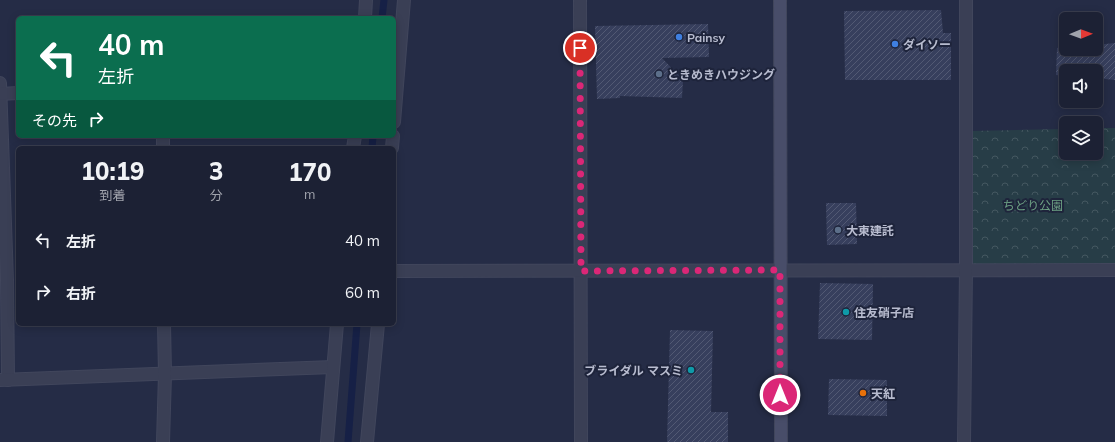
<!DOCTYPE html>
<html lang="ja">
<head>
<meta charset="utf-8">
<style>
  :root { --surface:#1c2134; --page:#292e40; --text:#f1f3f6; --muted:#a0a3ac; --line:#3a3e4f }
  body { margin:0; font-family:Mulish,"Noto Sans JP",sans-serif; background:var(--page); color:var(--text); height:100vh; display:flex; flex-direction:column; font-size:15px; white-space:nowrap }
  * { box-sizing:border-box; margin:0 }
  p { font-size:13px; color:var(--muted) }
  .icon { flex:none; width:22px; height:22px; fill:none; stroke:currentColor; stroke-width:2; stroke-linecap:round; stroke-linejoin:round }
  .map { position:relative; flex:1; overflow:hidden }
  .sheet { position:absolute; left:16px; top:146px; width:380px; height:180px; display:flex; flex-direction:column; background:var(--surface); border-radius:6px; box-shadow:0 2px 10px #0003,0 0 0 1px var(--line) }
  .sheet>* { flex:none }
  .banner { position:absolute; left:16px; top:16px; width:380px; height:122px; border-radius:6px; box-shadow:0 2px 10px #0003,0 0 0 1px var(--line); background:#0b6e4f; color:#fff; overflow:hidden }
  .needle { width:26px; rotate:89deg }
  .buttons { position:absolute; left:1059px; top:12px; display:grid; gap:8px }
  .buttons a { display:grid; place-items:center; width:44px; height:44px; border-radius:6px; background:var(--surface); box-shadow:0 2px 10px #0003,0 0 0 1px var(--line); font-size:20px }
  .pin { position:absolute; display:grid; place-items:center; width:34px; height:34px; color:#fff; margin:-17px; border:2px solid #fff; border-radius:50%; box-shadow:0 1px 4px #0007 }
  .me { position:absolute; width:44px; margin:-22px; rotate:0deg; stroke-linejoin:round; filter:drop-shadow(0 0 3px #0008) }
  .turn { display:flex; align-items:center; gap:14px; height:84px; padding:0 16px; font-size:18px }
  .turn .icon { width:52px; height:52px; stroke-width:2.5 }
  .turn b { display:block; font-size:28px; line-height:34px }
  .then { display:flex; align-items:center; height:38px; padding:0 16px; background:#0003; gap:8px; font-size:15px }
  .eta { display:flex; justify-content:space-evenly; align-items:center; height:68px; text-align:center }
  .eta b { font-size:24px; font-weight:800; line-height:28px }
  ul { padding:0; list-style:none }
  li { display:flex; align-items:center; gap:12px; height:52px; padding:0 16px }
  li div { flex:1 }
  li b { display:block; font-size:15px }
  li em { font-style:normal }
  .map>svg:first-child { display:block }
  .park { fill:url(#park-crowns) }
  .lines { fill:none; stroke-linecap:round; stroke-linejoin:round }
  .stream { stroke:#162046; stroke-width:7 }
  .building { fill:url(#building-hatch) }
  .street-casing { stroke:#41465c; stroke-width:14 }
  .secondary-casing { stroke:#41465c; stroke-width:14 }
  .street { stroke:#3a3f55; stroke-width:12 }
  .secondary { stroke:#484d69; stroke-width:12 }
  .route { stroke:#db2777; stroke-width:7; stroke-dasharray:0 12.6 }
  .shop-dot { fill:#3f7fe0; stroke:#1e243b; stroke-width:1.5 }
  .service-dot { fill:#5c6f8a; stroke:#1e243b; stroke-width:1.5 }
  .culture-dot { fill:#0f9aa8; stroke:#1e243b; stroke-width:1.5 }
  .food-dot { fill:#e8710a; stroke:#1e243b; stroke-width:1.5 }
  .labels { text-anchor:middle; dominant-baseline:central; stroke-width:4; stroke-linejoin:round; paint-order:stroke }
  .poi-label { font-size:12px; font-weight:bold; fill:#b8bccf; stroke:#1e243b; text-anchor:start }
  .park-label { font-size:12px; fill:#6da184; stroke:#1e243b }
</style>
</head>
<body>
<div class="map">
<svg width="1115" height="442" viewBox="0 0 1115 442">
  <defs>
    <pattern id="park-crowns" width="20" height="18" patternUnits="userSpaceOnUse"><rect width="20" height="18" fill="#273d47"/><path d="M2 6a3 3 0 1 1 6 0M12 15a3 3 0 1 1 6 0" fill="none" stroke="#445760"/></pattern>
    <pattern id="building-hatch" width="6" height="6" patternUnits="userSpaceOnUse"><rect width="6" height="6" fill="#373f5d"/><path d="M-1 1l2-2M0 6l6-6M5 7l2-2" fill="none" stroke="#525973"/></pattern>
  </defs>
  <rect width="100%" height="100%" fill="#252c46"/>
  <!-- park -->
  <polygon class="park" points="1096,128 1115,128 1115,266 972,266 970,131 1066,129 1066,153 1096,153"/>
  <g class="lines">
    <!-- stream -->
    <g class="stream">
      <polyline points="382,18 384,0"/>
      <polyline points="372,148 373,136"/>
      <polyline points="348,442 357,324"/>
    </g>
  </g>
  <!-- building -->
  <g class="building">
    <polygon points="941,10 943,33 951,33 951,80 845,80 844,11"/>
    <polygon points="708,24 709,57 662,58 683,80 682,98 620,96 620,98 597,99 595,26"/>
    <polygon points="1115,43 1115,80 1096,78 1096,71 1066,71 1066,76 1056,75 1057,48 1066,47 1066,49 1096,49 1096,45"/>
    <polygon points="826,203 856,203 857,244 827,245"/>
    <polygon points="820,283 873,284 872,340 818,339"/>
    <polygon points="670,330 713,331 711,412 728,412 728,442 667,442"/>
    <polygon points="829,379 887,380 887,416 828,415"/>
  </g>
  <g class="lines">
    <!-- street casing -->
    <g class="street-casing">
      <g id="street">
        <polyline points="580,0 581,442"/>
        <polyline points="365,18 366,0"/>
        <polyline points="0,83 7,280 8,380"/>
        <polyline points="0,94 18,93"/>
        <polyline points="394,122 404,0"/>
        <polyline points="163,136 163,148"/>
        <polyline points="353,148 355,136"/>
        <polyline points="392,148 393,136"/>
        <polyline points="394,271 1115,270"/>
        <polyline points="0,380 333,367"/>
        <polyline points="163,442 165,374 164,324"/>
        <polyline points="327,442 337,324"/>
        <polyline points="367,442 378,324"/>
        <polyline points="964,442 966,269 966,0"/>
      </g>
    </g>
    <!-- secondary casing -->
    <g class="secondary-casing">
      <polyline id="secondary" points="780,0 781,442"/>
    </g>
    <!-- street -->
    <use href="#street" class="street"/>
    <!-- secondary -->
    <use href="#secondary" class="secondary"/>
  </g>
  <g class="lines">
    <!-- route -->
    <polyline class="route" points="580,48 581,271 780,270 780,395"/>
  </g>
  <!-- markers -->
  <g class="shop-dot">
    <circle cx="679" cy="37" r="4"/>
    <circle cx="895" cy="44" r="4"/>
  </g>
  <g class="service-dot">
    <circle cx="659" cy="74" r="4"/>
    <circle cx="838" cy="230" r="4"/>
  </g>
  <g class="culture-dot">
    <circle cx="846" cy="312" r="4"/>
    <circle cx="691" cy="370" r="4"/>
  </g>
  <circle class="food-dot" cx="863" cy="393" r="4"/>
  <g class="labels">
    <!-- poi labels -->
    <g class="poi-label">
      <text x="687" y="37">Painsy</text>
      <text x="903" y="44">ダイソー</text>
      <text x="667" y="74">ときめきハウジング</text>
      <text x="846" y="230">大東建託</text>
      <text x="854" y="312">住友硝子店</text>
      <text x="683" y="370" text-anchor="end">ブライダル マスミ</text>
      <text x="871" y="393">天紅</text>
    </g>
    <!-- park labels -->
    <g class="park-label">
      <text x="1033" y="205">ちどり公園</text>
    </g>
  </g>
</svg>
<div class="buttons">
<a><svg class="needle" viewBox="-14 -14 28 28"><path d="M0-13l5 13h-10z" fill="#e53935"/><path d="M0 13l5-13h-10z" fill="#a0a3ac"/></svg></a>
<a><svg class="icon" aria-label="sound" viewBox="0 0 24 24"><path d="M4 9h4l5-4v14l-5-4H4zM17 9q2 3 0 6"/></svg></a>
<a><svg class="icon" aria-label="layers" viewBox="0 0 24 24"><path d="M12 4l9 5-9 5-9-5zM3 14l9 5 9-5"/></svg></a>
</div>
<div class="pin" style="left:580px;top:48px;background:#d93025"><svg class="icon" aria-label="arrive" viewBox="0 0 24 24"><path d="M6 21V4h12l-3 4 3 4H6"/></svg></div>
<svg class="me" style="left:780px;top:395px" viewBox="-20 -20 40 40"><circle r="17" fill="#db2777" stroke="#fff" stroke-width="3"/><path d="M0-11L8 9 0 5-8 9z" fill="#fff"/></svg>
<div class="banner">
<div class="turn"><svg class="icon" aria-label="left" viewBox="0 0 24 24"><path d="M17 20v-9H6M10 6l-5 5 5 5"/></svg><div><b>40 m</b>左折</div></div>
<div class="then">その先<svg class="icon" aria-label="right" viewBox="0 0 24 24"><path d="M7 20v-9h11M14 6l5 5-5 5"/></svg></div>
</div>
<section class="sheet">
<div class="eta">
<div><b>10:19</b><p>到着</p></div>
<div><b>3</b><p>分</p></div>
<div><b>170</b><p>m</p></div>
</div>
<ul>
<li><svg class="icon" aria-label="left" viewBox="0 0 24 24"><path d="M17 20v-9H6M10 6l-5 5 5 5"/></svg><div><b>左折</b></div><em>40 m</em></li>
<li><svg class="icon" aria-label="right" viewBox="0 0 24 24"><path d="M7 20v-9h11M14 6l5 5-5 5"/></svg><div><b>右折</b></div><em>60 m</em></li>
</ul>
</section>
</div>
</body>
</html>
